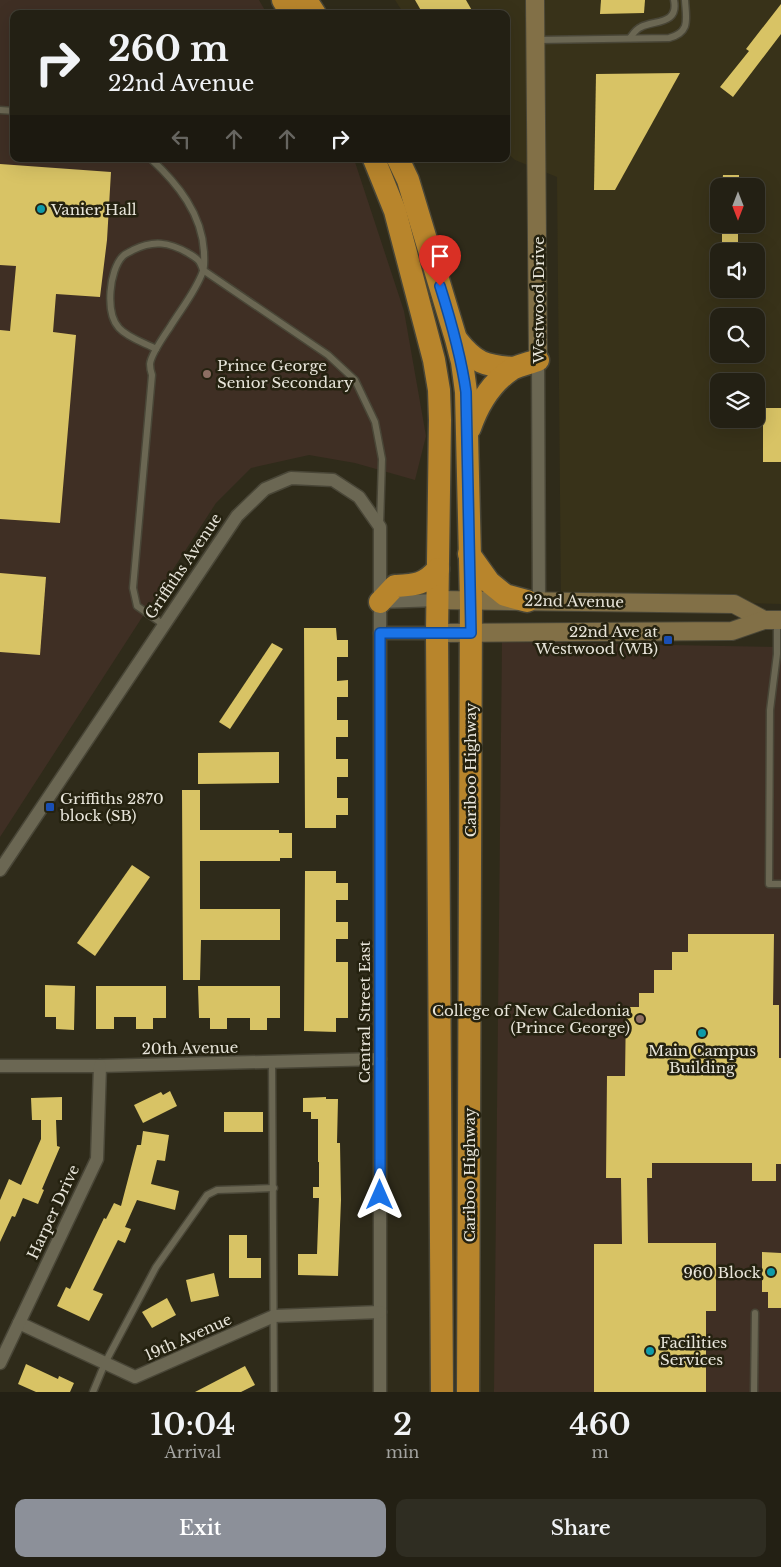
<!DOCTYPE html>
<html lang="en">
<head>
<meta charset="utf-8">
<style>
  :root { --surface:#232014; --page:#2f2d22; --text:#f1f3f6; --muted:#a3a3a0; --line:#403e34; --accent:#8c9099 }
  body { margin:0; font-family:"Libre Baskerville",serif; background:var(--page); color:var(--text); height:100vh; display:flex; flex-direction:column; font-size:19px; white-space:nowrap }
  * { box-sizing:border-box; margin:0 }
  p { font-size:16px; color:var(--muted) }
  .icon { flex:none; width:28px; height:28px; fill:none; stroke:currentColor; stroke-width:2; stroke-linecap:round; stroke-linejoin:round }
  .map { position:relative; height:1392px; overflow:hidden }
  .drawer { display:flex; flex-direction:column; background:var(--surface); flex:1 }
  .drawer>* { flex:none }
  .top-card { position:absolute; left:10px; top:10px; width:500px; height:152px; border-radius:10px; box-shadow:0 5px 20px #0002,0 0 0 1px var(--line); background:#232014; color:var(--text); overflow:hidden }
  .needle { width:32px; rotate:180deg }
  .tools { position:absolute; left:710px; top:178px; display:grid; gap:10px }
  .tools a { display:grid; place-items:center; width:55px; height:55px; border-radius:10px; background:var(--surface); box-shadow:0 5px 20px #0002,0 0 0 1px var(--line); font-size:25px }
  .pin { position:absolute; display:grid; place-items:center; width:42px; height:42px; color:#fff; margin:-51px -21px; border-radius:50% 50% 50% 0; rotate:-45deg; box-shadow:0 0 5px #0007 }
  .pin .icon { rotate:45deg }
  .me { position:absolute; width:55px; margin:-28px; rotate:0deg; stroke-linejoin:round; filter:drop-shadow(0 0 4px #0008) }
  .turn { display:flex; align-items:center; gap:18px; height:105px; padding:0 15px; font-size:22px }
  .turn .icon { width:65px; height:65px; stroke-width:2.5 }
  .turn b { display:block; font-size:35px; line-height:42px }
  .lanes { display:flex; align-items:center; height:48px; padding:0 15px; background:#0003; justify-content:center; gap:25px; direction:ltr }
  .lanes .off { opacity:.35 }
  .eta { display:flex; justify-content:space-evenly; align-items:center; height:85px; text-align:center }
  .eta b { font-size:30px; font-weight:600; line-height:35px }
  .button { display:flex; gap:10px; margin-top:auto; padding:10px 15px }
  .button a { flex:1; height:58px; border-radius:10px; background:var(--accent); color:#fff; font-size:20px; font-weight:600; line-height:58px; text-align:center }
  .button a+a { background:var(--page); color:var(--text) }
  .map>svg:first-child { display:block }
  .built { fill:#383219; fill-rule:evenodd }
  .education { fill:#3f2f24 }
  .building { fill:#d8c365 }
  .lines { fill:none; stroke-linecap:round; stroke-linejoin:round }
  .lane-casing { stroke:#494637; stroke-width:9 }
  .street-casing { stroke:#494637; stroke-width:15 }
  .secondary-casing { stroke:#494637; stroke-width:20 }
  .highway-casing { stroke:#494637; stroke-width:25 }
  .lane { stroke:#6b6753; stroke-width:6 }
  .street { stroke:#6b6753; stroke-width:12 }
  .secondary { stroke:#827047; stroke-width:18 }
  .highway { stroke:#b8852c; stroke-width:22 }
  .route-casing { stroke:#114b97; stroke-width:12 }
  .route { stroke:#1a73e8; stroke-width:9 }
  .culture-dot { fill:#0f9aa8; stroke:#252210; stroke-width:2 }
  .education-dot { fill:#8d6e63; stroke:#252210; stroke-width:2 }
  .transit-dot { fill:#1a4fb4; stroke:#252210; stroke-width:2 }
  .labels { text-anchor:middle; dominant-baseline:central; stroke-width:5; stroke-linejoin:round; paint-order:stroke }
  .poi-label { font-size:15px; fill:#e8e5da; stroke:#252210; text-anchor:start }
  .street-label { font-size:15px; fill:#e8e5da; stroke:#252210 }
</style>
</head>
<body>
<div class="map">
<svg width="781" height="1392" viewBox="0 0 781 1392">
  <rect width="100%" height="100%" fill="#2f2b1a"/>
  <!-- built -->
  <path class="built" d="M 395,0 L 781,0 L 781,604 L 561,599 L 557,177 L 515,160 L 506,152 L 506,14 L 404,14 ZM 719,186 L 756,186 L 756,224 L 719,224 ZM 719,251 L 756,251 L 756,289 L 719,289 ZM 719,316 L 756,316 L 756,354 L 719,354 ZM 719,381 L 756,381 L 756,419 L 719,419 Z"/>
  <!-- education -->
  <g class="education">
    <polygon points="0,0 259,0 267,14 14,14 14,159 354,159 404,311 426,436 415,480 355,463 309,455 251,468 216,503 0,837"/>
    <polygon points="502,642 781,647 781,1392 494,1392"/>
  </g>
  <!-- building -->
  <g class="building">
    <polygon points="415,0 466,0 474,14 423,14"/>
    <polygon points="601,0 645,0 644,13 600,14"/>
    <polygon points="781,4 781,34 733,97 720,87 749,51 746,49"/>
    <polygon points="680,73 615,190 594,190 596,74"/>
    <polygon points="0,164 111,172 107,240 100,297 56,294 53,332 76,335 60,523 0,519 0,330 10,331 16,266 0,265"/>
    <polygon points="723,175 739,175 739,186 722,186"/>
    <rect x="722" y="224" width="16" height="27"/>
    <rect x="763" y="408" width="18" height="54"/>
    <polygon points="0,573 46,577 40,655 0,652"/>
    <polygon points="304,628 336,628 337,640 348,640 348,657 337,657 337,681 348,680 348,697 337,697 337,720 348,720 348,737 336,737 336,759 348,759 348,777 337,777 337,798 348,798 348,815 336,815 336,828 305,828"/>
    <polygon points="272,643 283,649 230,729 219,722"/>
    <polygon points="279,752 279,783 198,784 198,753"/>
    <polygon points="182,790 200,790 200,830 279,830 279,833 292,833 292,858 280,858 280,861 200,861 200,909 280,909 280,940 201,940 200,980 183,980"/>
    <polygon points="132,865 150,877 95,956 77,943"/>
    <polygon points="305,871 336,871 336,883 348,883 348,900 336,900 336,922 348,922 348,939 336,939 336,962 348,962 348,1018 336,1018 336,1032 304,1031"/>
    <polygon points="688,934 774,934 773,1005 779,1005 779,1058 781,1058 781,1164 776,1164 776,1181 752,1181 752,1163 652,1163 652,1178 647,1178 648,1243 716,1243 716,1311 706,1311 706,1392 594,1392 594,1244 622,1244 621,1178 606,1178 607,1076 625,1076 626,1007 639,1007 639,993 654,993 654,970 672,970 672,952 688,952"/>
    <polygon points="45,985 75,986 74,1030 56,1029 56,1017 45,1017"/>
    <polygon points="96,986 166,986 166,1018 153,1018 153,1029 136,1029 136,1017 114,1017 114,1029 96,1029"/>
    <polygon points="198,986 280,986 280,1018 267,1018 267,1030 250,1030 250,1018 227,1018 227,1029 210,1029 210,1018 199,1018"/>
    <polygon points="170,1091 177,1106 143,1123 134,1105 161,1092 163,1095"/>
    <polygon points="62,1097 62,1120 56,1120 57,1146 60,1147 42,1189 44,1190 38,1204 23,1198 15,1217 12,1216 0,1242 0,1200 9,1179 21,1185 41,1139 41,1120 32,1120 31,1098"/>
    <polygon points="326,1097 326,1099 338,1099 337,1143 340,1143 341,1200 338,1276 298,1275 298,1254 317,1254 319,1198 313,1198 313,1187 319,1187 319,1162 318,1162 318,1119 311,1119 311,1112 303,1112 303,1098"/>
    <rect x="224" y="1112" width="39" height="20"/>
    <polygon points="143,1131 169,1135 165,1161 157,1160 151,1184 179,1191 175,1210 137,1200 125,1227 131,1229 125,1243 118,1240 93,1290 103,1294 89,1321 57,1306 66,1287 70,1289 104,1218 106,1219 114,1203 121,1206 137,1145 141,1145"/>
    <polygon points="229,1235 247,1235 247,1258 261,1258 261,1278 229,1278"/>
    <polygon points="762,1252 781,1253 781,1308 768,1308 768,1292 762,1292"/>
    <polygon points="214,1273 219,1296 191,1302 186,1280"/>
    <polygon points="167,1298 176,1315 152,1328 142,1312"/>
    <polygon points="26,1364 58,1379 59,1376 74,1383 70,1392 36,1392 18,1384"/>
    <polygon points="245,1366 255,1385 241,1392 195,1392"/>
  </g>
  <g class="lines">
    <!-- lane casing -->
    <g class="lane-casing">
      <g id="lane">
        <path d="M 630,38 C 633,34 636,29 641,27 C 654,20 679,25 674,0"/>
        <path d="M 537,40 L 669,38 C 691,32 686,19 685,0"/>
        <polyline points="0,110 14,111"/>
        <path d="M 151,159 C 178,184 202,214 204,252 C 204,258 205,266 203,271 C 196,291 181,309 170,327 C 164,336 151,354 150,364 C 150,367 151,372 152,375 L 133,588 L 137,606 L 164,625"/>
        <path d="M 156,349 C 145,343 128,338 119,328 C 105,313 109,270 123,256 C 126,253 130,252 133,250 C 153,240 169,242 188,253 C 191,255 195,257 198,260 C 200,262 202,267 203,270 L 328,355 L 355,380 L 375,422 L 382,459 L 380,525"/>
        <polyline points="777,621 777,654 770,710 769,884 781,884"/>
        <polyline points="272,1062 274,1392"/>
        <polyline points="93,1392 105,1363 156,1267 207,1195 217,1190 274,1188"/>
        <polyline points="754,1392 755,1313"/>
      </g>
    </g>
    <!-- street casing -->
    <g class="street-casing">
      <g id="street">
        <polyline points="538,360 539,601"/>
        <polyline points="380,602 438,600"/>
        <polyline points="380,633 437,633"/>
        <polyline points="0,870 237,516 265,489 291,478 333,480 359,497 380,527 380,1392"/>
        <polyline points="0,1066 100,1066 380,1059"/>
        <polyline points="19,1323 135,1377 274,1316 380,1312"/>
        <polyline points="0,1363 97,1159 100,1066"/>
      </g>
    </g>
    <!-- secondary casing -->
    <g class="secondary-casing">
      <g id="secondary">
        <polyline points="535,0 538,360"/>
        <polyline points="438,600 734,604 764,620"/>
        <polyline points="437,633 732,631 764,620 781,620"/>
      </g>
    </g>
    <!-- highway casing -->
    <g class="highway-casing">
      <g id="highway">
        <polyline points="283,0 292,14"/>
        <polyline points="306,0 315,14"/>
        <polyline points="374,159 395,211 434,360 439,390 440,420 437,633 442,1392"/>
        <polyline points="398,159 408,180 456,339 462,362 466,392 471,601 468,1392"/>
        <path d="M 457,340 C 475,363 485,366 513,368"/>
        <path d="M 470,428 C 478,405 491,383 512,369 C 520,365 530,363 538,360"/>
        <polyline points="469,554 489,582 505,595 527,601"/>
        <path d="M 380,602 L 395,586 C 415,585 424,585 438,569"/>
      </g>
    </g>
    <!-- lane -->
    <use href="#lane" class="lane"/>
    <!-- street -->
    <use href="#street" class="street"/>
    <!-- secondary -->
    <use href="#secondary" class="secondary"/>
    <!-- highway -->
    <use href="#highway" class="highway"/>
  </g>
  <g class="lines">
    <!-- route casing -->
    <g class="route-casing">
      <path id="route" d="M 380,1195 L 380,633 L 471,633 L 466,392 C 461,355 451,321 440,286"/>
    </g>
    <!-- route -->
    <use href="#route" class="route"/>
  </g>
  <!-- markers -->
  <g class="culture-dot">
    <circle cx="41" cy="209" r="5"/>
    <circle cx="702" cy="1033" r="5"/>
    <circle cx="771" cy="1272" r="5"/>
    <circle cx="650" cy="1351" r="5"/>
  </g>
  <g class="education-dot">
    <circle cx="207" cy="374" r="5"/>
    <circle cx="640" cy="1019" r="5"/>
  </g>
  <g class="transit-dot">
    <rect x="663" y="635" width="10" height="10" rx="2.5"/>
    <rect x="45" y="802" width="10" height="10" rx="2.5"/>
  </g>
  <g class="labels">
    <!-- poi labels -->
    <g class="poi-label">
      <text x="51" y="209">Vanier Hall</text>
      <text x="217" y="365">Prince George<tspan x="217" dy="17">Senior Secondary</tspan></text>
      <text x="658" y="631" text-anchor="end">22nd Ave at<tspan x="658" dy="17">Westwood (WB)</tspan></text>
      <text x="60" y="798">Griffiths 2870<tspan x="60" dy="17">block (SB)</tspan></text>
      <text x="630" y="1010" text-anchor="end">College of New Caledonia<tspan x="630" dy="17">(Prince George)</tspan></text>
      <text x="702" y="1050" text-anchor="middle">Main Campus<tspan x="702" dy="17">Building</tspan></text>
      <text x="761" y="1272" text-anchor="end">960 Block</text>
      <text x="660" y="1342">Facilities<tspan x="660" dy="17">Services</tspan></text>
    </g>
    <!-- street labels -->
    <g class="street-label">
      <text transform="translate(538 300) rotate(-90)">Westwood Drive</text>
      <text transform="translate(183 566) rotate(-56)">Griffiths Avenue</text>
      <text transform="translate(574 601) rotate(1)">22nd Avenue</text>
      <text transform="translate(470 770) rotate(-90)">Cariboo Highway</text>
      <text transform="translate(364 1012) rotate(-90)">Central Street East</text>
      <text transform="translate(190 1048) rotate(-1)">20th Avenue</text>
      <text transform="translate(469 1175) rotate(-90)">Cariboo Highway</text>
      <text transform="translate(53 1212) rotate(-65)">Harper Drive</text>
      <text transform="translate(188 1337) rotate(-24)">19th Avenue</text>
    </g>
  </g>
</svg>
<div class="tools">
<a><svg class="needle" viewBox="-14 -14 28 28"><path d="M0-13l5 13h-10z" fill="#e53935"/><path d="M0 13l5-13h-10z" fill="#a3a3a0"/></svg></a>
<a><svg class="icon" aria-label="sound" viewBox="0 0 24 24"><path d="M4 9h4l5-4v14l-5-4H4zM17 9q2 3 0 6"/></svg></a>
<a><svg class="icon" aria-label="search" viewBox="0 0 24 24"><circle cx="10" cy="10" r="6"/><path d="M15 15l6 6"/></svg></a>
<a><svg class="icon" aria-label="layers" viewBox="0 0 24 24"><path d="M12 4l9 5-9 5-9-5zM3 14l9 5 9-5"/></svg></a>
</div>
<div class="pin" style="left:440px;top:286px;background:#d93025"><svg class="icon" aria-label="arrive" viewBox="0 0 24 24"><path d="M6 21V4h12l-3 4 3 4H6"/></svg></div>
<svg class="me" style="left:380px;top:1195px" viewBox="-20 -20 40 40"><path d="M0-17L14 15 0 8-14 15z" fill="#1a73e8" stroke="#fff" stroke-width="4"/></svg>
<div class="top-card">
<div class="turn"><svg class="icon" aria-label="right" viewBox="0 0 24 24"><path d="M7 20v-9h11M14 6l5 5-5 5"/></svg><div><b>260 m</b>22nd Avenue</div></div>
<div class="lanes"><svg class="icon off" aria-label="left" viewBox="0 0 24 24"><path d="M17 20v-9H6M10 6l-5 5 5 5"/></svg><svg class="icon off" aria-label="ahead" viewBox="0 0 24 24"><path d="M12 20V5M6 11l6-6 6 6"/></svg><svg class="icon off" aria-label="ahead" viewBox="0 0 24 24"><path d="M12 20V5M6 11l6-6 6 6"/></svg><svg class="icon" aria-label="right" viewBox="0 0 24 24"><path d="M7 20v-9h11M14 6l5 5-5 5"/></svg></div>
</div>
</div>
<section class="drawer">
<div class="eta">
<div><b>10:04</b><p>Arrival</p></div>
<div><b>2</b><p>min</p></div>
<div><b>460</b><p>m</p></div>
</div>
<div class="button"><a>Exit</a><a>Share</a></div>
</section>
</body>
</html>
